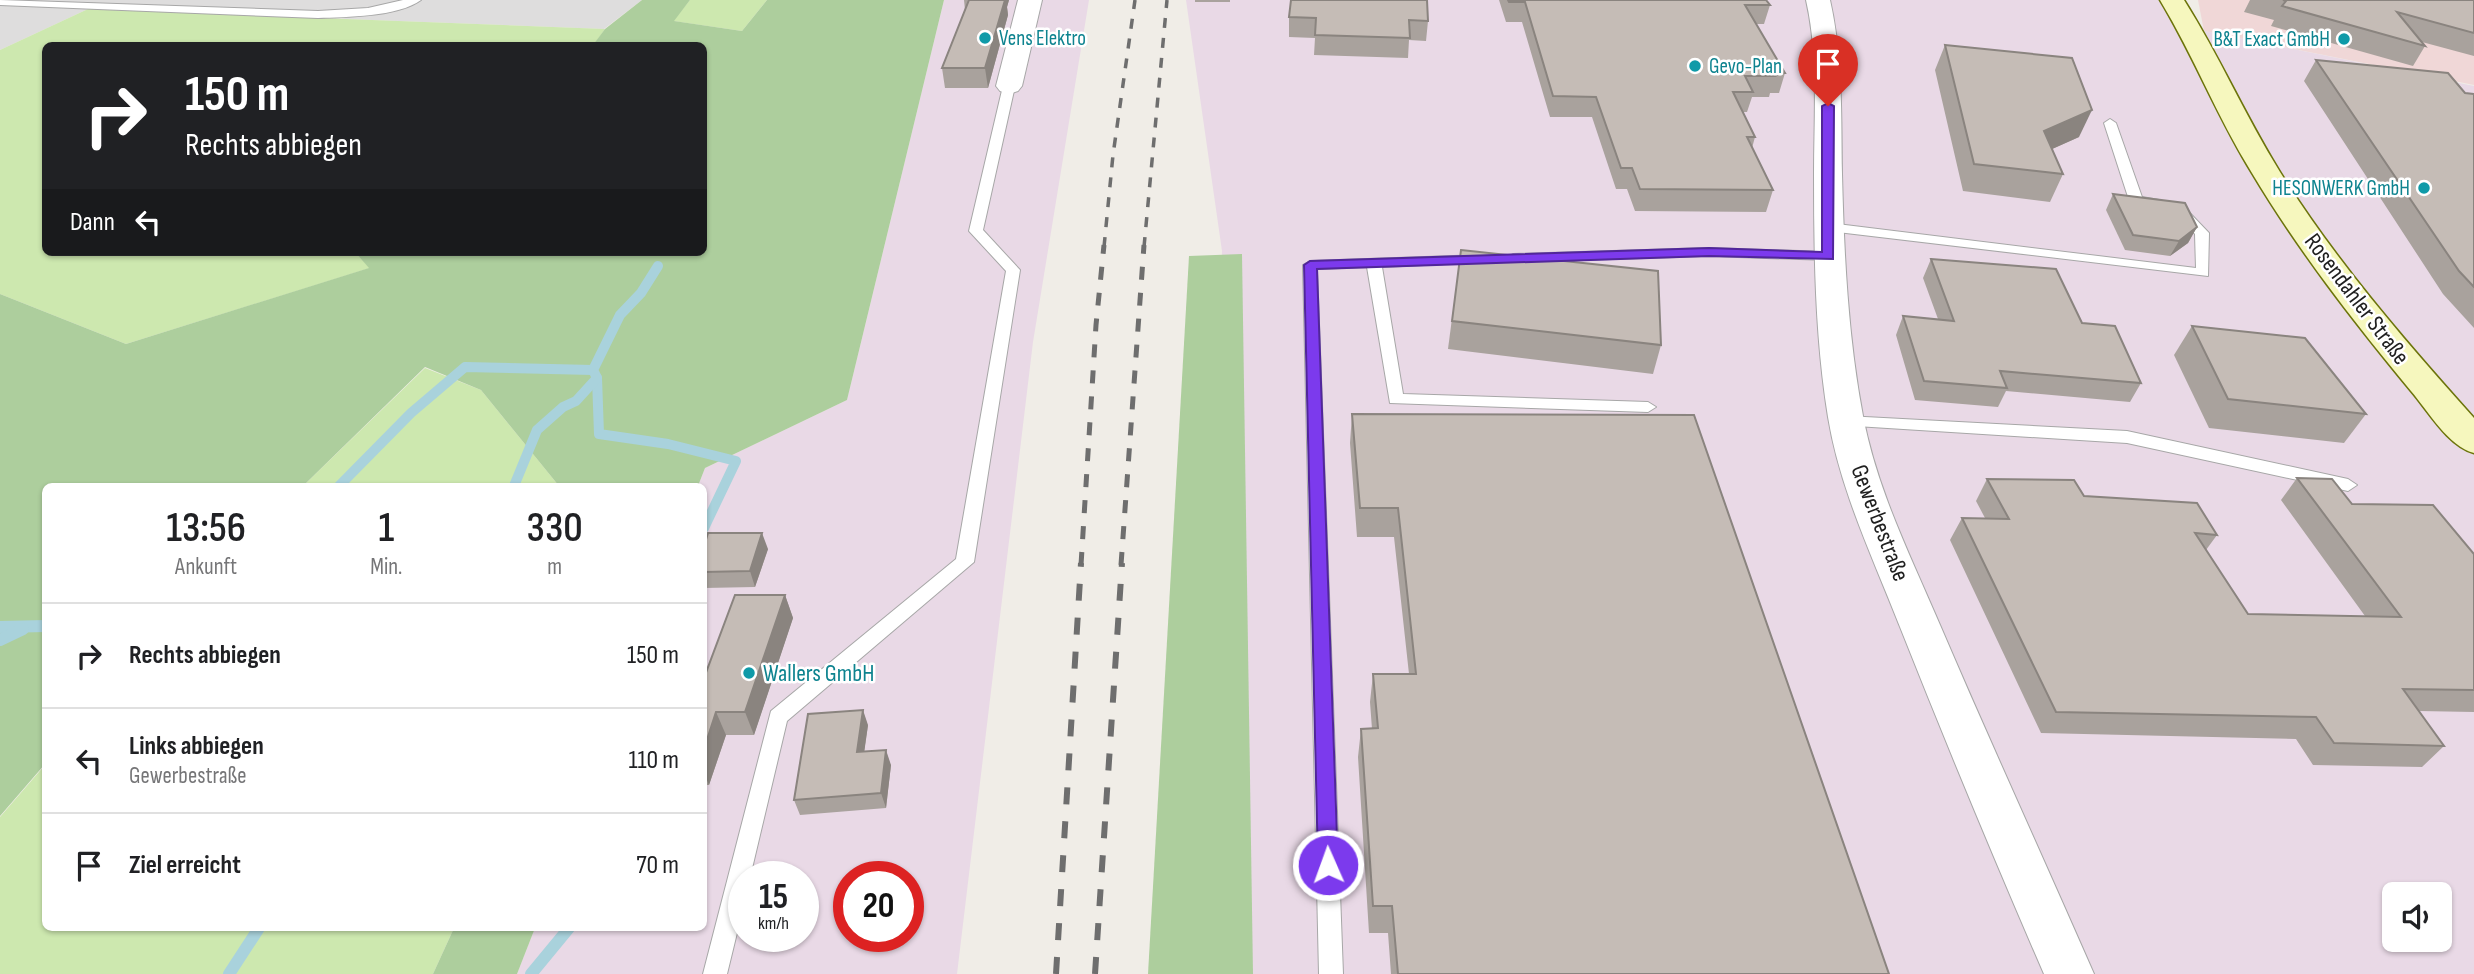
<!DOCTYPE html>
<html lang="de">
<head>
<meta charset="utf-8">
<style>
  :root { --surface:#fff; --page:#f2f2f2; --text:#202124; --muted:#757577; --line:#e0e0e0 }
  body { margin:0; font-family:"Sofia Sans Condensed",sans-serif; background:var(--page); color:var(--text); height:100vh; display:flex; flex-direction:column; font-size:26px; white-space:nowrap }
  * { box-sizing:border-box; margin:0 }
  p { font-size:23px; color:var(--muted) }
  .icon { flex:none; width:38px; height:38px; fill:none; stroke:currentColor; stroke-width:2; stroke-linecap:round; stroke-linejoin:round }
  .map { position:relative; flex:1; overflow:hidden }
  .panel { position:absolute; left:42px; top:483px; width:665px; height:448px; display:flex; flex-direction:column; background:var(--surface); border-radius:10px; box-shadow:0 2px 5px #0004 }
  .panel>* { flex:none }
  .guide { position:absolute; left:42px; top:42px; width:665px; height:214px; border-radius:10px; box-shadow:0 2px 5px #0004; background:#202124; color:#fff; overflow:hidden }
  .tools { position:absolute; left:2382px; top:882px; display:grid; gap:14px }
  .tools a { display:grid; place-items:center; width:70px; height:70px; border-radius:10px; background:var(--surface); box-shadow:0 2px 5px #0004; font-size:35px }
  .speed { position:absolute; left:728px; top:861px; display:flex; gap:14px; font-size:35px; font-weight:700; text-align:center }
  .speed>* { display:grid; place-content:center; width:91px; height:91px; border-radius:50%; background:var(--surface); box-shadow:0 2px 5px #0004; line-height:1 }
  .speed small { font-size:18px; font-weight:400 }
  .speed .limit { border:10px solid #d22; background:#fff; color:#111 }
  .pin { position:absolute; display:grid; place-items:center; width:60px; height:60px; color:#fff; margin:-72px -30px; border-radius:50% 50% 50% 0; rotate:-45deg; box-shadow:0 0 7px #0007 }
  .pin .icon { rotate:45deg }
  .me { position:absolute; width:77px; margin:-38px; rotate:358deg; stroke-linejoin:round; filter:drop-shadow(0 0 5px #0008) }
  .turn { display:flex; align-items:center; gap:24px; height:147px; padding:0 28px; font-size:32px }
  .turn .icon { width:91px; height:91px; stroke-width:2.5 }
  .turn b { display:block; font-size:49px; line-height:60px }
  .then { display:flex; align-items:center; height:66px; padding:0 28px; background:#0003; gap:14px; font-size:26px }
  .eta { display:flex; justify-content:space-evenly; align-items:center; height:119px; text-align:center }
  .eta b { font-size:42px; font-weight:600; line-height:49px }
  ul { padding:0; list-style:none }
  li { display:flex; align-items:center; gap:21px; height:105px; padding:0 28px; border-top:2px solid var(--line) }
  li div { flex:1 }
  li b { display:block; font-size:26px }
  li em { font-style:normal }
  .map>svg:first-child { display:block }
  .residential { fill:#dedddd }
  .commercial { fill:#f0d7d7 }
  .industrial { fill:#e9d9e6; fill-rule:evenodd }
  .grass { fill:#cde8af }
  .forest { fill:#adce9d }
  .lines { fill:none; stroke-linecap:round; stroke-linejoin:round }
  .stream-far1 { stroke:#a9d2dc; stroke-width:10 }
  .stream { stroke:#a9d2dc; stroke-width:12 }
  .lane-casing { stroke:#a7a7a7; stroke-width:2 }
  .street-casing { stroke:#a7a7a7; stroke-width:2 }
  .secondary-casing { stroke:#6c740a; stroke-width:3 }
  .lane { fill:#fff; fill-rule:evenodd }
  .street { fill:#fff; fill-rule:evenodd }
  .secondary { fill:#f6f7be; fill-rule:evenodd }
  .rail-far2 { stroke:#6e6e6e; stroke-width:3.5; stroke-dasharray:10 10; stroke-linecap:butt }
  .rail-far1 { stroke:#6e6e6e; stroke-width:5; stroke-dasharray:13 13; stroke-linecap:butt }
  .rail { stroke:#6e6e6e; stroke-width:6; stroke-dasharray:17 17; stroke-linecap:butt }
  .wall { fill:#a9a29d }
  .shaded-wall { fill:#8a847f }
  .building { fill:#c5bcb6; stroke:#8a847f; stroke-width:2 }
  .route { fill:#7c3aed; stroke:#51269a; stroke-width:2 }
  .culture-dot { fill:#0f9aa8; stroke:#fff; stroke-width:2.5 }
  .labels { text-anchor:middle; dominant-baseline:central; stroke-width:5; stroke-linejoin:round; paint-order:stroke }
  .far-culture-label { font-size:21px; fill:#0d838f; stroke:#fff; text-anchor:start }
  .street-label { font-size:24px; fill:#202020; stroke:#fff }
  .culture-label { font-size:24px; fill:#0d838f; stroke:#fff; text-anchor:start }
</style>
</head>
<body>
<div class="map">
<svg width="2474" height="974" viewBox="0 0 2474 974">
  <rect width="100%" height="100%" fill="#f0ede7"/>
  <!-- residential -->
  <polygon class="residential" points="0,0 642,0 604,29 88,9 0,50"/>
  <!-- commercial -->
  <polygon class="commercial" points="2198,0 2474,0 2474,85 2204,31"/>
  <!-- industrial -->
  <g class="industrial">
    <path d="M 944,0 L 1089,0 L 1033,342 L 957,974 L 517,974 L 535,928 L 704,928 L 704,486 L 698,486 L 705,468 L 847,400 ZM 744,877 L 803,877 L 803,936 L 744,936 ZM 849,877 L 908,877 L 908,936 L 849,936 Z"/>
    <path d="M 1186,0 L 2184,0 L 2205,31 L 2474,86 L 2474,974 L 1212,974 L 1222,251 ZM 2394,894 L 2440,894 L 2440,940 L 2394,940 Z"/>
  </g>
  <!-- grass -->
  <g class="grass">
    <polygon points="690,0 767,0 742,31 673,21"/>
    <polygon points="88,9 605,29 593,46 46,46 46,252 355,252 370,268 126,344 0,294 0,50"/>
    <polygon points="425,368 481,390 559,486 303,486"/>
    <polygon points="45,765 46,928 454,928 433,974 0,974 0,817"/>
  </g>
  <!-- forest -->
  <g class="forest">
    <polygon points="642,0 690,0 674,21 742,31 767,0 944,0 847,400 705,468 698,486 559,486 481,390 425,367 303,486 46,486 45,764 0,816 0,294 126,344 369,268 355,252 704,252 704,46 593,45 605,29"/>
    <polygon points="1242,254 1253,974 1148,974 1189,256"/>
    <polygon points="454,928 535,928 517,974 433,974"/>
  </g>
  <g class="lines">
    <!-- stream-far1 -->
    <g class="stream-far1">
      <polyline points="597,378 599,434 668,444 736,461 704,528"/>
      <polyline points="339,486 411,413 465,367 593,370"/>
      <polyline points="514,486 537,430 563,407 576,401 597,378 593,370 620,315 641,293 658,266"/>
    </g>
    <!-- stream -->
    <g class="stream">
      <polyline points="0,627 46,626"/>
      <polyline points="0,640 23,629"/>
      <polyline points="229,974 259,928"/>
      <polyline points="531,974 569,928"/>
    </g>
    <!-- lane casing -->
    <g class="lane-casing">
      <g id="lane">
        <path d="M 0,0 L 318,11 L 368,8 L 403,0 L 421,0 C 398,17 346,17 318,18 L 0,5 Z"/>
        <polygon points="1009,82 1015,86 983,230 1020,270 974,562 787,721 750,877 744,877 744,904 727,974 703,974 771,711 956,559 1006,271 969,231 1003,86"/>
        <polygon points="2110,119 2116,123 2142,197 2159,200 2159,206 2136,204 2129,200 2104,123"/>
        <polygon points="2180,207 2185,208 2209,233 2208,276 1829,231 1822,227 1829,223 2196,268 2195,234 2173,211"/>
        <polygon points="1709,248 1828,252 1835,256 1828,260 1709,256 1513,262 1506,258 1513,254"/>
        <polygon points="1482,255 1487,256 1489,259 1487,262 1382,267 1403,394 1648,402 1656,407 1648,412 1390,403 1367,267 1317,269 1343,974 1319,974 1303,265 1310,261"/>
        <polygon points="1846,416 2127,431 2348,479 2357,485 2348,491 2127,443 1840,425 1838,421"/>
      </g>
    </g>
    <!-- street casing -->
    <g class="street-casing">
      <g id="street">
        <polygon points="1018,0 1042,0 1022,86 1018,91 1009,94 1000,91 996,86"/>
        <path d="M 1806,0 L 1830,0 C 1843,57 1841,116 1842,174 C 1844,255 1848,337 1863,416 C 1877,490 1911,557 1940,625 C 1990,742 2043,857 2094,974 L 2044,974 C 1994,859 1946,743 1900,627 C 1873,558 1840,490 1828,417 C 1815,337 1814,255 1814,174 C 1814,116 1819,57 1806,0 Z"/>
      </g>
    </g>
    <!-- secondary casing -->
    <g class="secondary-casing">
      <path id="secondary" d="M 2160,0 L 2184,0 C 2219,55 2245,116 2280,172 C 2335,260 2404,340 2474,418 L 2474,453 C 2448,446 2429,412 2411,391 C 2354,322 2298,250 2252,173 C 2217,117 2194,56 2160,0 Z"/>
    </g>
    <!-- lane -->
    <use href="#lane" class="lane"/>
    <!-- street -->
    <use href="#street" class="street"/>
    <!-- secondary -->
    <use href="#secondary" class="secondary"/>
    <!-- rail-far2 -->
    <g class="rail-far2">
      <polyline points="1104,247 1113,155 1135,0"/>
      <polyline points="1144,247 1167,0"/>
    </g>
    <!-- rail-far1 -->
    <g class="rail-far1">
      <polyline points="1081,565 1096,325 1104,245"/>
      <polyline points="1121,565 1144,245"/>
    </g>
    <!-- rail -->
    <g class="rail">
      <polyline points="1056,974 1081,563"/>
      <polyline points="1095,974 1122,563"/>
    </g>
  </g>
  <!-- wall -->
  <g class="wall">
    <polygon points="964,0 1009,0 1007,7 1008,15 988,88 945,88 942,68 965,10"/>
    <rect x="1195" y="0" width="35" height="2"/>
    <polygon points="1499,0 1766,0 1770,5 1764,24 1756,24 1785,73 1779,93 1770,93 1769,97 1752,97 1747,112 1743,112 1755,137 1752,148 1773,190 1766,212 1635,211 1627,189 1616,189 1592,117 1550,117 1522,22 1506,22"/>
    <polygon points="2250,0 2474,0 2474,56 2422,42 2425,46 2413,66 2271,26 2274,20 2244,12"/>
    <polygon points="1289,17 1428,21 1426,41 1409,40 1408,58 1314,55 1315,38 1289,37"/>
    <polygon points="1945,45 2079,137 2052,149 2063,174 2050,202 1963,191 1935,70"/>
    <polygon points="2316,60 2465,93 2474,94 2474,328 2443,294 2304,81"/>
    <polygon points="2113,194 2197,227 2188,243 2170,256 2125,250 2106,210"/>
    <polygon points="1461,250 1661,345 1653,374 1448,349"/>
    <polygon points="1931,259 2082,323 2141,383 2130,402 2006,391 1998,407 1915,400 1896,335 1903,316 1938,319 1923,278"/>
    <polygon points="2192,326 2366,414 2344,443 2209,428 2174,355"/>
    <polygon points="1352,414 1889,974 1391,974 1388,933 1369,933 1358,757 1361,729 1372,729 1370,702 1373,674 1409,674 1394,537 1357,537 1350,443"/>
    <polygon points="2297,478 2352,504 2474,554 2474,712 2419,711 2444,746 2422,767 2313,765 2296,739 2041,733 1950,540 1962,518 1985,518 1976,501 1987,479 2084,496 2217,535 2206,550 2248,614 2365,616 2281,500"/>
    <polygon points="704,546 768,549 755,587 704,588"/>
    <polygon points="785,595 793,618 754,735 726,735 709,785 704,785 704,678"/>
    <polygon points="868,725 864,752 891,765 886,808 800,815 794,800"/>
  </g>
  <!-- shaded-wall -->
  <g class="shaded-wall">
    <polygon points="1003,0 1009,0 1007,7 1008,15 988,88 985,68"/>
    <polygon points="2092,110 2079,137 2032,158 2044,131"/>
    <polygon points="2197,227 2188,243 2170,256 2179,241"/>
    <polygon points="762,533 768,549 755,587 750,571"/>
    <polygon points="785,595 793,618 754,735 745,712"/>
    <polygon points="863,710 868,725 862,768 857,752"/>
    <polygon points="716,712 726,735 709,785 704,773 704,749"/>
    <polygon points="886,750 891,765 886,808 881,793"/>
  </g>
  <!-- building -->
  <g class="building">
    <polygon points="969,0 1005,0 985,68 942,68"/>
    <polygon points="1291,0 1427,0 1428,21 1409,20 1410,38 1315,35 1316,18 1289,17"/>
    <polygon points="1508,0 1766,0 1770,5 1745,5 1785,73 1773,73 1775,76 1745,76 1753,92 1733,92 1755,137 1747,137 1773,190 1640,189 1632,168 1621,168 1596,97 1553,96 1525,2 1509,2"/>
    <polygon points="2283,0 2474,0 2474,33 2397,12 2425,46 2282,6 2286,1"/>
    <polygon points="1945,45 2072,58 2092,110 2044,131 2063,174 1974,164"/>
    <polygon points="2316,60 2448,73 2465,93 2474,94 2474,287 2459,271"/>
    <polygon points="2113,194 2185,203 2197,227 2179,241 2133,235"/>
    <polygon points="1461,250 1658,271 1661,345 1452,321"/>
    <polygon points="1931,259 2056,269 2082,323 2115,326 2141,383 2000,371 2007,388 1924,381 1903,316 1954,321"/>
    <polygon points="2192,326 2305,338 2366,414 2228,399"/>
    <polygon points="1352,414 1694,415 1889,974 1398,974 1392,906 1373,906 1361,729 1378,728 1373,674 1416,674 1398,508 1360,508"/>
    <polygon points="2297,478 2332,479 2352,504 2433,505 2474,554 2474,690 2403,689 2444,746 2334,743 2316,717 2056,712 1962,518 2009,519 1987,479 2074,480 2084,496 2197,503 2217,535 2195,533 2248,614 2401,617"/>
    <polygon points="708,533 762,533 750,571 704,572 704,546"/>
    <polygon points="735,595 785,595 745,712 716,712 704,749 704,678"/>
    <polygon points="863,710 857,752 886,750 881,793 794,800 808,714"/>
  </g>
  <!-- route -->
  <polygon class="route" points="1828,103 1834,106 1833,259 1709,256 1317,269 1338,865 1335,871 1328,874 1321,871 1318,865 1304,265 1310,261 1709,248 1822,252 1822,106"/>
  <!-- markers -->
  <g class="culture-dot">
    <circle cx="985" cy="38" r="7"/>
    <circle cx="2344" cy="39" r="7"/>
    <circle cx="1695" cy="66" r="7"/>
    <circle cx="2424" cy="188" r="7"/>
    <circle cx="749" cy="673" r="7"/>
  </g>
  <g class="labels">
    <!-- far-culture labels -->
    <g class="far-culture-label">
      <text x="999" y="38">Vens Elektro</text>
      <text x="2330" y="39" text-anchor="end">B&amp;T Exact GmbH</text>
      <text x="1709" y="66">Gevo-Plan</text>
      <text x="2410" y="188" text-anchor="end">HESONWERK GmbH</text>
    </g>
    <!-- street labels -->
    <g class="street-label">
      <text transform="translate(2357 299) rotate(53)">Rosendahler Straße</text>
      <text transform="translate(1880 523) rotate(69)">Gewerbestraße</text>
    </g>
    <!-- culture labels -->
    <g class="culture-label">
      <text x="763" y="673">Wallers GmbH</text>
    </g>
  </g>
</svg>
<div class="tools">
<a><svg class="icon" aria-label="sound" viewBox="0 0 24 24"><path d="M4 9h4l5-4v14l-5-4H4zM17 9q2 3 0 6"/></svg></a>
</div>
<div class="speed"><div>15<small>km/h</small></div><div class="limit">20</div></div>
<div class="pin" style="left:1828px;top:106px;background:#d93025"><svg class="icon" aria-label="arrive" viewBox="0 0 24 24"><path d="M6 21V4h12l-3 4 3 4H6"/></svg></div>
<svg class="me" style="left:1328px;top:865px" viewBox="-20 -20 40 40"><circle r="17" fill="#7c3aed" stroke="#fff" stroke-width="3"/><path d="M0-11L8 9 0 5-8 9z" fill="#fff"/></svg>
<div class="guide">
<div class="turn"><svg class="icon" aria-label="right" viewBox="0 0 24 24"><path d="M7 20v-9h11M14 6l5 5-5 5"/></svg><div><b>150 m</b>Rechts abbiegen</div></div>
<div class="then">Dann<svg class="icon" aria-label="left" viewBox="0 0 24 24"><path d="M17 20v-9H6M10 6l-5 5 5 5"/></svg></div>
</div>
<section class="panel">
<div class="eta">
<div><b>13:56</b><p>Ankunft</p></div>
<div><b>1</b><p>Min.</p></div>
<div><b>330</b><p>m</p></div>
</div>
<ul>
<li><svg class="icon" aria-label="right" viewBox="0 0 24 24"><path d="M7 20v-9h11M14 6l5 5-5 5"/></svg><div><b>Rechts abbiegen</b></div><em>150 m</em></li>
<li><svg class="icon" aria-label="left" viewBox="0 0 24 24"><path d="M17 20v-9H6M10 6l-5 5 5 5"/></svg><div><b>Links abbiegen</b><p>Gewerbestraße</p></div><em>110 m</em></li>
<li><svg class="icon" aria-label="arrive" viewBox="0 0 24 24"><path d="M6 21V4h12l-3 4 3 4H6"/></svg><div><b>Ziel erreicht</b></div><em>70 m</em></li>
</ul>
</section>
</div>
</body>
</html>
